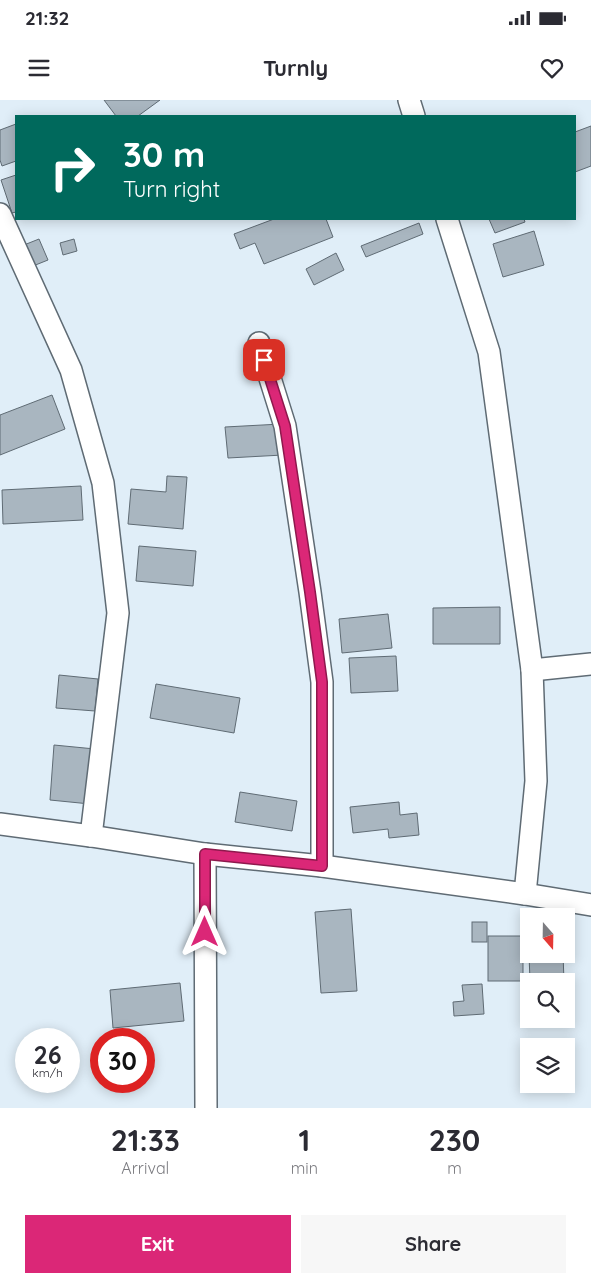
<!DOCTYPE html>
<html lang="en">
<head>
<meta charset="utf-8">
<style>
  :root { --surface:#fff; --page:#f7f7f7; --text:#2b2b33; --muted:#7c7c81; --accent:#db2777 }
  body { margin:0; font-family:Quicksand,sans-serif; background:var(--page); color:var(--text); height:100vh; display:flex; flex-direction:column; font-size:19px; white-space:nowrap }
  * { box-sizing:border-box; margin:0 }
  p { font-size:16px; color:var(--muted) }
  .icon { flex:none; width:28px; height:28px; fill:none; stroke:currentColor; stroke-width:2; stroke-linecap:round; stroke-linejoin:round }
  .map { position:relative; height:1008px; overflow:hidden }
  .details { display:flex; flex-direction:column; background:var(--surface); flex:1 }
  .details>* { flex:none }
  .hud { position:absolute; left:15px; top:15px; width:561px; height:105px; border-radius:0px; box-shadow:0 2px 12px #0003; background:#00695c; color:#fff; overflow:hidden }
  .needle { width:32px; rotate:160deg }
  .controls { position:absolute; left:520px; top:808px; display:grid; gap:10px }
  .controls a { display:grid; place-items:center; width:55px; height:55px; border-radius:0px; background:var(--surface); box-shadow:0 2px 12px #0003; font-size:25px }
  .speed { position:absolute; left:15px; top:928px; display:flex; gap:10px; font-size:25px; font-weight:700; text-align:center }
  .speed>* { display:grid; place-content:center; width:65px; height:65px; border-radius:50%; background:var(--surface); box-shadow:0 2px 12px #0003; line-height:1 }
  .speed small { font-size:12px; font-weight:400 }
  .speed .limit { border:8px solid #d22; background:#fff; color:#111 }
  .pin { position:absolute; display:grid; place-items:center; width:42px; height:42px; color:#fff; margin:-21px; border-radius:10px; box-shadow:0 2px 8px #0006 }
  .me { position:absolute; width:55px; margin:-28px; rotate:0deg; stroke-linejoin:round; filter:drop-shadow(0 0 4px #0008) }
  .turn { display:flex; align-items:center; gap:18px; height:105px; padding:0 25px; font-size:22px }
  .turn .icon { width:65px; height:65px; stroke-width:2.5 }
  .turn b { display:block; font-size:35px; line-height:42px }
  .eta { display:flex; justify-content:space-evenly; align-items:center; height:85px; text-align:center }
  .eta b { font-size:30px; font-weight:800; line-height:35px }
  .cta { display:flex; gap:10px; margin-top:auto; padding:10px 25px }
  .cta a { flex:1; height:58px; border-radius:0px; background:var(--accent); color:#fff; font-size:20px; font-weight:800; line-height:58px; text-align:center }
  .cta a+a { background:var(--page); color:var(--text) }
  .status { display:flex; justify-content:space-between; align-items:center; height:35px; padding:0 25px; background:var(--surface); direction:ltr }
  .status svg { height:14px; fill:currentColor }
  header { display:flex; justify-content:space-between; align-items:center; height:65px; padding:0 25px; background:var(--surface); font-size:22px; font-weight:800 }
  .map>svg:first-child { display:block }
  .building { fill:#a9b6c0; stroke:#5f6b74 }
  .lines { fill:none; stroke-linecap:round; stroke-linejoin:round }
  .minor-casing { stroke:#5f6b74; stroke-width:24 }
  .minor { stroke:#fff; stroke-width:21 }
  .route-casing { stroke:#8e194d; stroke-width:12 }
  .route { stroke:#db2777; stroke-width:9 }
</style>
</head>
<body>
<div class="status"><b>21:32</b><svg viewBox="0 0 49 12"><path d="M0 12V9h3v3zM5 12V6h3v6zM10 12V3h3v9zM15 12V0h3v12zM26 1h20v11H26zM47 4h2v5h-2z"/></svg></div>
<header><svg class="icon" aria-label="menu" viewBox="0 0 24 24"><path d="M4 6h16M4 12h16M4 18h16"/></svg>Turnly<svg class="icon" aria-label="heart" viewBox="0 0 24 24"><path d="M12 20l-8-8c-3-5 5-10 8-4 3-6 11-1 8 4z"/></svg></header>
<div class="map">
<svg width="591" height="1008" viewBox="0 0 591 1008">
  <rect width="100%" height="100%" fill="#e0eef8"/>
  <!-- building -->
  <g class="building">
    <polygon points="104,0 160,0 138,16 116,16"/>
    <polygon points="16,24 16,61 2,66 0,60 0,30"/>
    <polygon points="591,26 591,66 575,72 575,32"/>
    <polygon points="16,75 16,112 12,113 1,80"/>
    <polygon points="274,119 326,119 333,137 264,164 255,143 240,149 234,134"/>
    <polygon points="489,119 524,119 525,122 495,133"/>
    <polygon points="419,123 423,134 366,157 361,146"/>
    <polygon points="534,131 544,165 503,177 493,144"/>
    <polygon points="39,139 48,160 33,166 24,145"/>
    <polygon points="74,139 77,151 63,155 60,143"/>
    <polygon points="336,153 344,170 314,185 306,169"/>
    <polygon points="52,295 65,329 0,355 0,315"/>
    <polygon points="281,324 283,355 228,358 225,327"/>
    <polygon points="167,376 187,377 183,429 128,424 131,389 166,392"/>
    <polygon points="81,386 83,420 3,424 2,390"/>
    <polygon points="139,446 196,451 193,486 136,481"/>
    <polygon points="500,507 500,544 433,544 433,508"/>
    <polygon points="388,514 392,548 342,553 339,519"/>
    <polygon points="396,556 398,591 351,593 349,558"/>
    <polygon points="59,575 98,579 95,611 56,608"/>
    <polygon points="156,584 240,598 234,633 150,618"/>
    <polygon points="54,645 95,649 90,704 50,700"/>
    <polygon points="240,692 297,701 292,731 235,722"/>
    <polygon points="399,702 400,715 417,713 419,735 389,738 388,729 353,733 350,707"/>
    <polygon points="351,809 357,891 321,893 315,812"/>
    <rect x="472" y="822" width="15" height="20"/>
    <rect x="488" y="836" width="35" height="45"/>
    <polygon points="529,854 563,854 564,881 530,881"/>
    <polygon points="180,883 184,921 113,928 110,890"/>
    <polygon points="482,884 484,914 454,916 453,902 464,901 462,885"/>
  </g>
  <g class="lines">
    <!-- minor casing -->
    <g class="minor-casing">
      <g id="minor">
        <polyline points="409,0 414,16"/>
        <polyline points="0,114 71,270 103,383 118,513 91,736"/>
        <polyline points="447,119 489,252 532,570 536,681 525,794"/>
        <polyline points="259,243 285,326 310,492 322,582 322,766"/>
        <polyline points="532,570 591,564"/>
        <polyline points="0,724 91,736 205,754 322,766 525,794 591,805"/>
        <polyline points="205,754 206,1008"/>
      </g>
    </g>
    <!-- minor -->
    <use href="#minor" class="minor"/>
  </g>
  <g class="lines">
    <!-- route casing -->
    <g class="route-casing">
      <polyline id="route" points="205,832 205,754 322,766 322,582 310,492 285,326 264,260"/>
    </g>
    <!-- route -->
    <use href="#route" class="route"/>
  </g>
</svg>
<div class="controls">
<a><svg class="needle" viewBox="-14 -14 28 28"><path d="M0-13l5 13h-10z" fill="#e53935"/><path d="M0 13l5-13h-10z" fill="#7c7c81"/></svg></a>
<a><svg class="icon" aria-label="search" viewBox="0 0 24 24"><circle cx="10" cy="10" r="6"/><path d="M15 15l6 6"/></svg></a>
<a><svg class="icon" aria-label="layers" viewBox="0 0 24 24"><path d="M12 4l9 5-9 5-9-5zM3 14l9 5 9-5"/></svg></a>
</div>
<div class="speed"><div>26<small>km/h</small></div><div class="limit">30</div></div>
<div class="pin" style="left:264px;top:260px;background:#d93025"><svg class="icon" aria-label="arrive" viewBox="0 0 24 24"><path d="M6 21V4h12l-3 4 3 4H6"/></svg></div>
<svg class="me" style="left:205px;top:832px" viewBox="-20 -20 40 40"><path d="M0-17L14 15 0 8-14 15z" fill="#db2777" stroke="#fff" stroke-width="4"/></svg>
<div class="hud">
<div class="turn"><svg class="icon" aria-label="right" viewBox="0 0 24 24"><path d="M7 20v-9h11M14 6l5 5-5 5"/></svg><div><b>30 m</b>Turn right</div></div>
</div>
</div>
<section class="details">
<div class="eta">
<div><b>21:33</b><p>Arrival</p></div>
<div><b>1</b><p>min</p></div>
<div><b>230</b><p>m</p></div>
</div>
<div class="cta"><a>Exit</a><a>Share</a></div>
</section>
</body>
</html>
